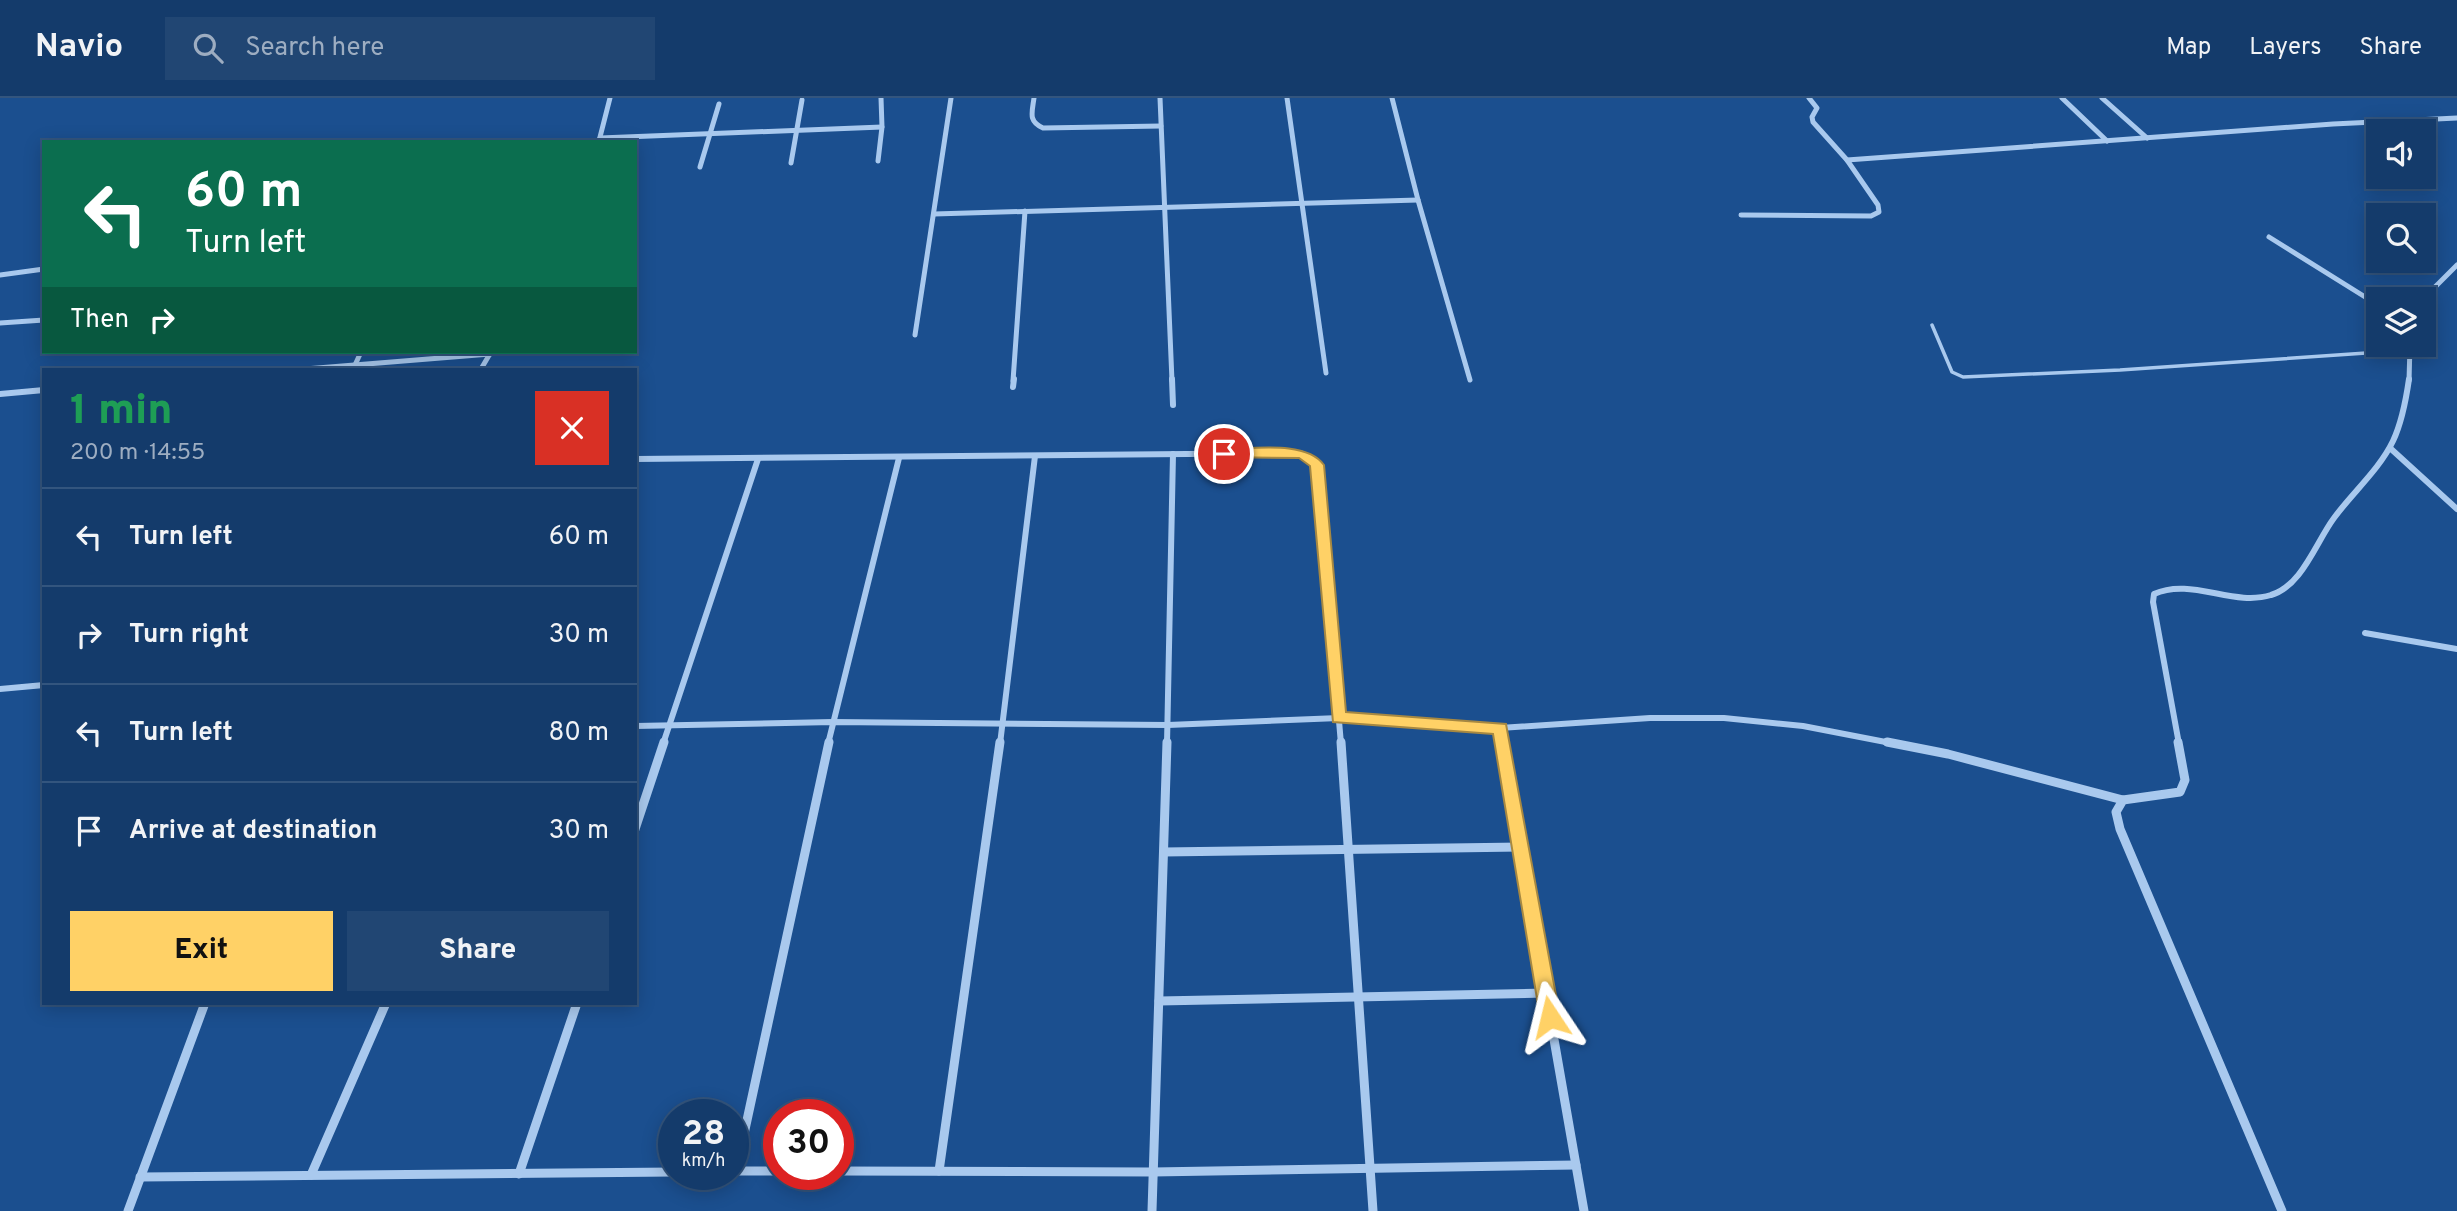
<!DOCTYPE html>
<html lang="en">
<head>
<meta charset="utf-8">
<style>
  :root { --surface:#143b6b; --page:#214673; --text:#f1f3f6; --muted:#9dadc1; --line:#33557e; --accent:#ffd166 }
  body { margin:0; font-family:Overpass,sans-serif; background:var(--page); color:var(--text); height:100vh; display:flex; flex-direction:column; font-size:26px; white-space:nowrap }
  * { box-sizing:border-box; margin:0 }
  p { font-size:23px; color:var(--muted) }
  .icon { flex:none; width:38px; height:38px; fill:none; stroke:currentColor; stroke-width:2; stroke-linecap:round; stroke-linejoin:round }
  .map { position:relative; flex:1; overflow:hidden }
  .drawer { position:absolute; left:42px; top:270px; width:595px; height:637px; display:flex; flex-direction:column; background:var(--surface); border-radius:0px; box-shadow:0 4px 18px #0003,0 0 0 2px var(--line) }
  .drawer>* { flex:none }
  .banner { position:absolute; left:42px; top:42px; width:595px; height:214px; border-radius:0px; box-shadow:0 4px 18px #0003,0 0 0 2px var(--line); background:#0b6e4f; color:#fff; overflow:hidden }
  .fabs { position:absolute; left:2366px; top:21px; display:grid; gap:14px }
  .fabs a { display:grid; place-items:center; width:70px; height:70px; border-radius:0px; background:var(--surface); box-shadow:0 4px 18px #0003,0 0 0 2px var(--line); font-size:35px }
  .speed { position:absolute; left:658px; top:1001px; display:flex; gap:14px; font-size:35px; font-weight:700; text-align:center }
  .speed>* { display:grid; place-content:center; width:91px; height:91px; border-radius:50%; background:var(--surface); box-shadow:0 4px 18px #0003,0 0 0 2px var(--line); line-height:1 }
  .speed small { font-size:18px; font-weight:400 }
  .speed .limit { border:10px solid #d22; background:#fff; color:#111 }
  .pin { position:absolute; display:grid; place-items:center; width:60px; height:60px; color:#fff; margin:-30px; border:4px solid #fff; border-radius:50%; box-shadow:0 2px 7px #0007 }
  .me { position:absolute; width:77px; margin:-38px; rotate:350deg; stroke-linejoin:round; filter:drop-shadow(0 0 5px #0008) }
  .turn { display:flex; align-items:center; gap:24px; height:147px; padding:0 28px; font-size:32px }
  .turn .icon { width:91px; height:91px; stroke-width:2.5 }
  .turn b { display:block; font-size:49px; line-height:60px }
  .then { display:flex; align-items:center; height:66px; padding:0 28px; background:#0003; gap:14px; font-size:26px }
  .round { display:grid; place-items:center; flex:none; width:74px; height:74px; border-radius:0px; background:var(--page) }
  .overview { display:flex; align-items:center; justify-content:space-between; height:119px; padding:0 28px }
  h1 { font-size:42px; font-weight:800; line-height:52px; color:#1e9e55 }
  .button { display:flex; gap:14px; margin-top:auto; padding:14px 28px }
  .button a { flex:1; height:80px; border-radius:0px; background:var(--accent); color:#111; font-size:28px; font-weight:800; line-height:80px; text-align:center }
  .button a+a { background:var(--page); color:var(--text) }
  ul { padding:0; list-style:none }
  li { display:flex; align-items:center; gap:21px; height:98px; padding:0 28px; border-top:2px solid var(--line) }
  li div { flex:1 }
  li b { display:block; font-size:26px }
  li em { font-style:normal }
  header { display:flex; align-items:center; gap:42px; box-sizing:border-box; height:98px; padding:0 35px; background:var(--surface); border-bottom:2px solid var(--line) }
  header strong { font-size:33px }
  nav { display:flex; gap:38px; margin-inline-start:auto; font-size:24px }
  .search { width:490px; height:63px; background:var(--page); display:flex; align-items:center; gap:18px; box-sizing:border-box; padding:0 24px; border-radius:0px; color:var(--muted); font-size:26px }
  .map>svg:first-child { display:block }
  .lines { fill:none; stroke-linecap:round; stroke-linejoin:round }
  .lane { stroke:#a9c9ee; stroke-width:3.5 }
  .street-far2 { stroke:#a9c9ee; stroke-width:5 }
  .street-far1 { stroke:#a9c9ee; stroke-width:6 }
  .street { stroke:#a9c9ee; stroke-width:9 }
  .route { fill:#ffd166; stroke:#a68842; stroke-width:2 }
</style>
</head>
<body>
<header>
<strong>Navio</strong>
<div class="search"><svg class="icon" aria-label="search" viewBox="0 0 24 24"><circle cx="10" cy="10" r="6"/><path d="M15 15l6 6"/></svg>Search here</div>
<nav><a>Map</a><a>Layers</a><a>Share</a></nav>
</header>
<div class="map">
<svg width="2457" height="1113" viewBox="0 0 2457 1113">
  <rect width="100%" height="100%" fill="#1b4f8f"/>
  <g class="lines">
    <!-- lane -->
    <polyline class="lane" points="1932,227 1952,274 1963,279 2120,272 2410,252"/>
    <!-- street-far2 -->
    <g class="street-far2">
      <path d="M 1034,0 C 1032,15 1028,23 1043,30 L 1161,28"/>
      <polyline points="1160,0 1172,283"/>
      <polyline points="1287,0 1326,275"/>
      <polyline points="1392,0 1418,102 1470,282"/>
      <polyline points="2062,0 2107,43"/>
      <polyline points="2102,0 2147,40"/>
      <polyline points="600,40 882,29"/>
      <polyline points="599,43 610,0"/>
      <polyline points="1847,62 2333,26 2457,20"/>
      <polyline points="878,63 882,29 881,0"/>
      <polyline points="791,65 802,2"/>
      <polyline points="700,69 719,6"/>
      <polyline points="934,116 1418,102"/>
      <polyline points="1741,117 1871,118 1879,114 1878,107 1847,62 1813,24 1812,19 1817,10 1809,0"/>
      <polyline points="2269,139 2378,207"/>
      <polyline points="0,177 44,171"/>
      <polyline points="2423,201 2457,167"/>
      <polyline points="0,225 44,222"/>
      <polyline points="915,237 951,0"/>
      <polyline points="355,267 361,254"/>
      <polyline points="305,271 490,256"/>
      <polyline points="481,271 491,254"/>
      <polyline points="1013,283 1025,113"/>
      <polyline points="2409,283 2410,247"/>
    </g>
    <!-- street-far1 -->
    <g class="street-far1">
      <polyline points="1172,281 1173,307"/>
      <polyline points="1013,289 1014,281"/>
      <polyline points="0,296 44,292"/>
      <polyline points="2390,350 2457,411"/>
      <polyline points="635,361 1300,355 1310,359 1317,367 1341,646"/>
      <polyline points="2365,535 2457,551"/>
      <polyline points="0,591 44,587"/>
      <polyline points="635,628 833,624 1168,627 1339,620 1500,630 1650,620 1724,620 1803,628 1896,646"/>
      <polyline points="1500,630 1503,646"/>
      <polyline points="663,646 758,361"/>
      <polyline points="828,646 899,360"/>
      <polyline points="1000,646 1035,358"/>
      <polyline points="1167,646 1173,356"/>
      <path d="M 2179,646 L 2153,504 L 2154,496 C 2191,479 2233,509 2271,497 C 2302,488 2316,444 2334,420 C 2353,394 2379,372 2393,343 C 2402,324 2406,302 2409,281"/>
    </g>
    <!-- street -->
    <g class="street">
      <polyline points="1341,644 1373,1113"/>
      <polyline points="1502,644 1584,1113"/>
      <polyline points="1887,644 1948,656 2123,702"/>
      <polyline points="2178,644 2185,682 2180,694 2123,702 2116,714 2120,731 2282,1113"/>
      <polyline points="635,731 664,644"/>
      <polyline points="1164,754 1521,749"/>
      <polyline points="1159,903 1546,895"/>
      <polyline points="734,1073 779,1073"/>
      <polyline points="736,1073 829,644"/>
      <polyline points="838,1073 1153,1074 1576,1067"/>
      <polyline points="939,1073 1000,644"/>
      <polyline points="519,1076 577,905"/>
      <polyline points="311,1077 386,905"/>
      <polyline points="140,1079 674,1074"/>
      <polyline points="128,1113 205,905"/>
      <polyline points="1152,1113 1167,644"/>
    </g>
  </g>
  <!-- route -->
  <path class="route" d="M 1224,351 C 1252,351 1306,342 1324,367 L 1346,614 L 1506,626 L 1560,919 L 1557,926 L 1550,929 L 1543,926 L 1540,919 L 1493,636 L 1333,624 L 1310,368 L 1299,360 L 1219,359 L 1219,353 Z"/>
</svg>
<div class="fabs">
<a><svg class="icon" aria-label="sound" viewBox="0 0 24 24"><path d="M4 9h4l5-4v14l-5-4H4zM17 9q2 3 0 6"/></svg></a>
<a><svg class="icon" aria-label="search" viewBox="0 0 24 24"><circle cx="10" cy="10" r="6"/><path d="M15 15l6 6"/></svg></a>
<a><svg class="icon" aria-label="layers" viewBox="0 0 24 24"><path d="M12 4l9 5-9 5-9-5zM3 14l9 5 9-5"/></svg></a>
</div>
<div class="speed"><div>28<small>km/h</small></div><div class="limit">30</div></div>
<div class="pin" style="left:1224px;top:356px;background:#d93025"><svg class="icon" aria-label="arrive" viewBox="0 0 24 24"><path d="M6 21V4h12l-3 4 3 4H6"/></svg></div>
<svg class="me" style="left:1550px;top:919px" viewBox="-20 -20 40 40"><path d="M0-17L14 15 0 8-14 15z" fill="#ffd166" stroke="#fff" stroke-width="4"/></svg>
<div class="banner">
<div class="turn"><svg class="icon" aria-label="left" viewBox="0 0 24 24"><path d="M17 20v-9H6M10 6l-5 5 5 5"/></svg><div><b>60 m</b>Turn left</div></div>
<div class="then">Then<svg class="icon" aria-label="right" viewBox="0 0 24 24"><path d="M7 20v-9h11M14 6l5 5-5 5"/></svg></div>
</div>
<section class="drawer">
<div class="overview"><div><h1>1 min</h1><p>200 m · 14:55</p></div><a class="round" style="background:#d93025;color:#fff"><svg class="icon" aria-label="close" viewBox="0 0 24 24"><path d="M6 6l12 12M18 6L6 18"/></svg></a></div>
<ul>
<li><svg class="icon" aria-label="left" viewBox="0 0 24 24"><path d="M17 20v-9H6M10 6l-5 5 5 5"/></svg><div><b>Turn left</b></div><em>60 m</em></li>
<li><svg class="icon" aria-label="right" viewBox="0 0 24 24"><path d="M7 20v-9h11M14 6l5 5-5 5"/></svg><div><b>Turn right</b></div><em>30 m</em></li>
<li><svg class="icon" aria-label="left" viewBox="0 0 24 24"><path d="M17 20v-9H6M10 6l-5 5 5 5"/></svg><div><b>Turn left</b></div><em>80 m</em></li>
<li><svg class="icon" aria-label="arrive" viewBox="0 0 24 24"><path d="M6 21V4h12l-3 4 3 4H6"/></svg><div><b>Arrive at destination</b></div><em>30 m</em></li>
</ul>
<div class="button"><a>Exit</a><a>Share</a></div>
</section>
</div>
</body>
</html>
